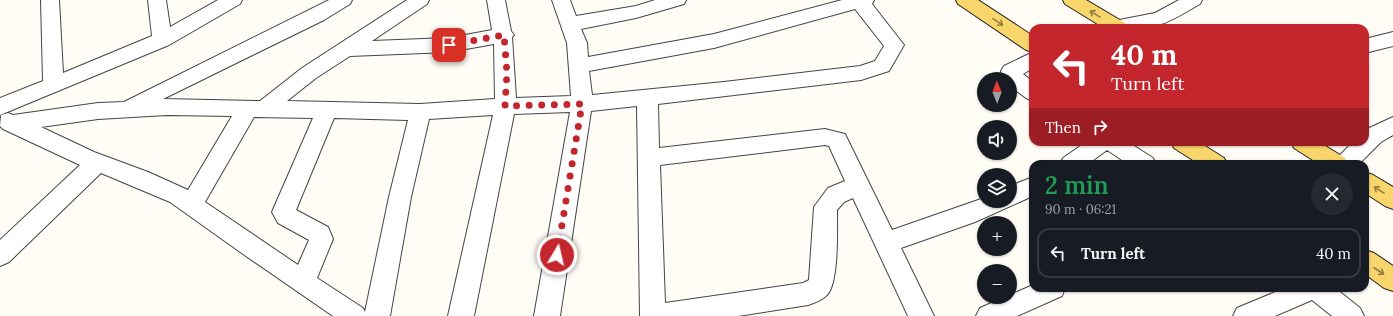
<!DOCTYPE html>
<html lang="en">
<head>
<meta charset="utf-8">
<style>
  :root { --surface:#171b24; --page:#242831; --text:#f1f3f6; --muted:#9ea1a6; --line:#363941 }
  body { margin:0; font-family:Lora,serif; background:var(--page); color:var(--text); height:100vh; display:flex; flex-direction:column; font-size:15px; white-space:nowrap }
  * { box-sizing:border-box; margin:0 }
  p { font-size:13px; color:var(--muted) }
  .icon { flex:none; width:22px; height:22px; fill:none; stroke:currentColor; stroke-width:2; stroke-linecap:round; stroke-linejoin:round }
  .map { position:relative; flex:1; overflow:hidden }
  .drawer { position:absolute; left:1029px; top:160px; width:340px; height:132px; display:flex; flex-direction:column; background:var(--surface); border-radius:12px; box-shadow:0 1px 3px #0004 }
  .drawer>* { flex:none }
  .banner { position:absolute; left:1029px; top:24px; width:340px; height:122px; border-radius:12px; box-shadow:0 1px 3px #0004; background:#c4262e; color:#fff; overflow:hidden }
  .needle { width:26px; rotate:359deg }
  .controls { position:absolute; left:977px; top:72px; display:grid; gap:8px }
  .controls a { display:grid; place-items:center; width:40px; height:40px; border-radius:50%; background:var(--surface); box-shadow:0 1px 3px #0004; font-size:20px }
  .pin { position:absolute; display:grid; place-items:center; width:34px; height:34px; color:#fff; margin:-17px; border-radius:8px; box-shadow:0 2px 6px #0006 }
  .me { position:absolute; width:44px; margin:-22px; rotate:9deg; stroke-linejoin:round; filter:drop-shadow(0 0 3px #0008) }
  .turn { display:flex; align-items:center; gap:14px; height:84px; padding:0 16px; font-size:18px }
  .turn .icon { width:52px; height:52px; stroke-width:2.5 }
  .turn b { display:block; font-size:28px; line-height:34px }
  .then { display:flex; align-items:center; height:38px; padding:0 16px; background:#0003; gap:8px; font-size:15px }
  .round { display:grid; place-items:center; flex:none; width:42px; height:42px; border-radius:21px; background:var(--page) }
  .summary { display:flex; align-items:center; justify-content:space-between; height:68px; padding:0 16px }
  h1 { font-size:24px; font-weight:600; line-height:30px; color:#1e9e55 }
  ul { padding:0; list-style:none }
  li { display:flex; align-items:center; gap:12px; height:50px; margin:0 8px 6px; padding:0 8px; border:2px solid var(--line); border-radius:12px }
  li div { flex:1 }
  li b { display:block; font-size:15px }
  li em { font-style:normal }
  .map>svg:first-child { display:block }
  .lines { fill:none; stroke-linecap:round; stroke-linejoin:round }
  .minor-casing { stroke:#444; stroke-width:2 }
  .primary-casing { stroke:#222; stroke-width:2 }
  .minor { fill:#fff; fill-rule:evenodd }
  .primary { fill:#f9d66b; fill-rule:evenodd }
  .oneway { stroke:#917d42 }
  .route { stroke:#c4262e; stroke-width:7; stroke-dasharray:0 12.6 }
</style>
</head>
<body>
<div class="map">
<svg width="1393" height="316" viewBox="0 0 1393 316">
  <rect width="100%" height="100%" fill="#fffdf5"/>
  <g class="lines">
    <!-- minor casing -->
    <g class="minor-casing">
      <g id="minor">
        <polygon points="41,0 59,0 63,73 152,36 148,0 166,0 170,27 218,0 242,0 240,4 169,45 0,115 0,98 43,81"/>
        <path d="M 329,0 L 352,0 L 350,4 L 324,20 L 163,99 L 260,101 L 302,68 L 407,0 L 429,0 L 427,4 L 372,41 L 449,38 L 492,30 L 487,0 L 505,0 L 511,31 L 514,35 L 512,37 L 516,98 L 571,96 L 567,43 L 552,0 L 570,0 L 576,16 L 636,6 L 655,0 L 686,0 L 684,4 L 636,18 L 581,29 L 587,43 L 588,57 L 714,34 L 842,0 L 874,0 L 872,4 L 904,45 L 889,71 L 861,80 L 658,104 L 659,148 L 825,129 L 845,134 L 892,230 L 984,198 L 984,201 L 1010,201 L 1010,186 L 1033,177 L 1033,196 L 975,222 L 901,248 L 934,316 L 908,316 L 853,198 L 844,202 L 837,210 C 837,228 839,283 827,295 C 822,300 814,303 808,305 L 738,316 L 640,316 L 637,106 L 591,111 L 560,316 L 534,316 L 570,112 L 514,114 L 474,316 L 448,316 L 493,115 L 429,119 L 411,197 L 390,316 L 333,316 L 243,254 L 170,202 L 101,173 L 9,262 L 0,266 L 0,240 L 80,165 L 3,129 L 0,126 L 1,115 L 8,113 L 13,115 L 98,103 L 124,102 ZM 855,9 L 884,46 L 875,61 L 860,66 L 724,82 L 592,95 L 589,71 L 714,48 ZM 494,44 L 495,99 L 420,104 L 287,101 L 316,78 L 350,56 L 449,52 ZM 167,115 L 232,116 L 188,190 L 148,172 L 94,152 L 41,127 L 98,119 ZM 254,117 L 313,118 L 272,212 L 278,223 L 309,240 L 298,265 L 205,202 ZM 334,118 L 408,120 L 389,197 L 365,312 L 363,308 L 317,278 L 333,239 L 328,227 L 296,210 ZM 825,145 L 829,146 L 845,181 L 828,188 L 814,207 L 809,280 L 803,283 L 665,303 L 660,165 Z"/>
        <path d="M 1179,0 L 1202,0 L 1200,4 C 1170,21 1163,28 1128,28 C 1121,28 1112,29 1106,27 L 1109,22 L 1155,13 Z"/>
        <polygon points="1393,32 1393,46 1365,53 1365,39"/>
        <polygon points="1033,52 1033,68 1023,74 1033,82 1033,101 1026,98 1010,86 1010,79 1005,79 1001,71 1004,66"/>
        <polygon points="1393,117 1393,135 1381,142 1359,164 1334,164 1337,158 1353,142 1365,142 1365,130"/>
        <polygon points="1086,142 1128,142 1153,158 1156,164 1128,164 1107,150 1088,164 1060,164 1063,158"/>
        <polygon points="1033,285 1033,288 1065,288 1062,296 1017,316 976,316 980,308 1005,297 1010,297 1010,295"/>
        <polygon points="1285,288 1335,288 1360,308 1364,316 1332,316 1312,300 1275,316 1233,316 1237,308"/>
      </g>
    </g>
    <!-- primary casing -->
    <g class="primary-casing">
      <g id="primary">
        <polygon points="956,0 978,0 1033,36 1033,52 1026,50 958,4"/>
        <polygon points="1063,0 1086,0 1125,23 1128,28 1104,28 1065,4"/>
        <polygon points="1171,142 1199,142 1224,158 1227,164 1199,164 1174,148"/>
        <polygon points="1291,142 1319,142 1345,158 1348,164 1319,164 1294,148"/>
        <polygon points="1365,172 1373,175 1393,187 1393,209 1385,206 1365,193"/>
        <polygon points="1365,250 1374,253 1393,266 1393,291 1384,288 1365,274"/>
      </g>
    </g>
    <!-- minor -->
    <use href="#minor" class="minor"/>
    <!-- primary -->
    <use href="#primary" class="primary"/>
  </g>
  <!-- one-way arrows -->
  <defs><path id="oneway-shaft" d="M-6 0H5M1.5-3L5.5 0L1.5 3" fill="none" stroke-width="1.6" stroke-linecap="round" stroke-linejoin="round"/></defs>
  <g class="oneway">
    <use href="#oneway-shaft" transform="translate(1095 14) rotate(-149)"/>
    <use href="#oneway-shaft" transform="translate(998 22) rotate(34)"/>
    <use href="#oneway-shaft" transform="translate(1379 190) rotate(-148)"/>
    <use href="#oneway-shaft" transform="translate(1379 271) rotate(33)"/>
  </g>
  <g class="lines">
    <!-- route -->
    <polyline class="route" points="449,45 504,35 507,73 505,106 582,104 557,255"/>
  </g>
</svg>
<div class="controls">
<a><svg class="needle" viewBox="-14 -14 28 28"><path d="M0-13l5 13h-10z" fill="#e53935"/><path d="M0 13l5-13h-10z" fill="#9ea1a6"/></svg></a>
<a><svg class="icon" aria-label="sound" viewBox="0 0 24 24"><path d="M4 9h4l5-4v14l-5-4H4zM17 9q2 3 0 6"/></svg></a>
<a><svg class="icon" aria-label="layers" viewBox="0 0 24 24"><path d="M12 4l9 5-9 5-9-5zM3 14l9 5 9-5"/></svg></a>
<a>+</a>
<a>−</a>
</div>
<div class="pin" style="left:449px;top:45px;background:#d93025"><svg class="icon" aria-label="arrive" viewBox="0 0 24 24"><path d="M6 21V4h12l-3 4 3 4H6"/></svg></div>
<svg class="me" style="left:557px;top:255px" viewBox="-20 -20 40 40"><circle r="17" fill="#c4262e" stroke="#fff" stroke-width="3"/><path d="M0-11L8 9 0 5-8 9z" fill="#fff"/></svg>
<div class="banner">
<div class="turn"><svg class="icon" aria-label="left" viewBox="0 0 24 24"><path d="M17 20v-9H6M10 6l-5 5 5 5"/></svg><div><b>40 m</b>Turn left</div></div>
<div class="then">Then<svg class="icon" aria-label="right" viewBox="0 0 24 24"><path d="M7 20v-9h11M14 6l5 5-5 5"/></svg></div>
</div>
<section class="drawer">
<div class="summary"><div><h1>2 min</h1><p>90 m · 06:21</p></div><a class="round"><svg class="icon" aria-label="close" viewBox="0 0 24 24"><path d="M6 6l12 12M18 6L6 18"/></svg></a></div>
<ul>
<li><svg class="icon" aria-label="left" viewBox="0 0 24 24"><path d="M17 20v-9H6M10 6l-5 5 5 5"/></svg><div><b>Turn left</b></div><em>40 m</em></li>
</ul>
</section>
</div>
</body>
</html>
